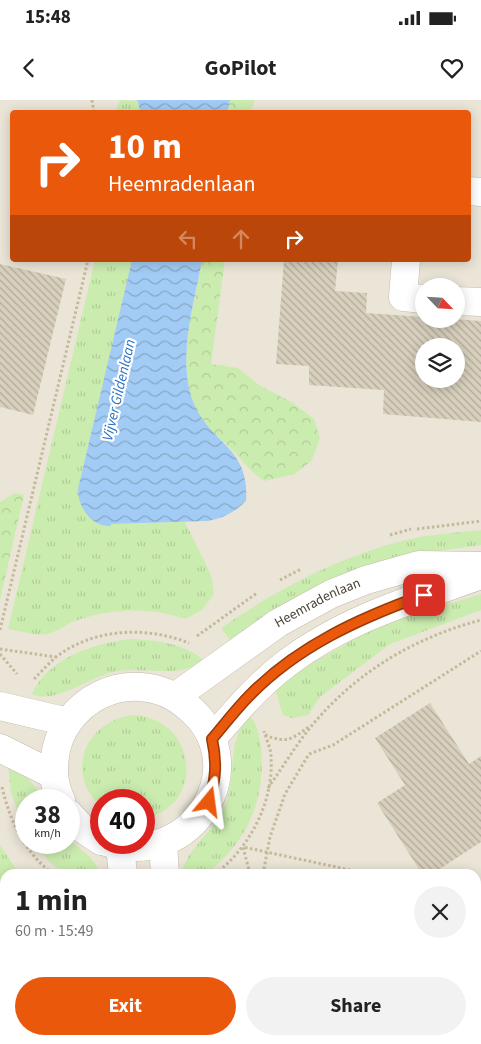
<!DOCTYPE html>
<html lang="en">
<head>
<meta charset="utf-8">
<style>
  :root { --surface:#fff; --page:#f2f2f2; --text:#222; --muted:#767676; --accent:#ea580c }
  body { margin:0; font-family:"Source Sans 3",sans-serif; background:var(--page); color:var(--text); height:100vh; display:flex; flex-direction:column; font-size:19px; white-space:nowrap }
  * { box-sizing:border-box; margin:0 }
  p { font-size:16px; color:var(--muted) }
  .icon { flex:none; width:28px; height:28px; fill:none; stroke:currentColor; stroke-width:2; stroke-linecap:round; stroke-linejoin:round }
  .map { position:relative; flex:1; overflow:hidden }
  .sheet { position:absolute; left:0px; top:769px; width:481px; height:176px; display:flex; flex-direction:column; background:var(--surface); border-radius:15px 15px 0 0; box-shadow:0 2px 12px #0003 }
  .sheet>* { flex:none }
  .banner { position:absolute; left:10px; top:10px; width:461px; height:152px; border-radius:5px; box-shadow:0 2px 12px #0003; background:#ea580c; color:#fff; overflow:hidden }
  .needle { width:32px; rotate:115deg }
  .controls { position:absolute; left:415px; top:178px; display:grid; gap:10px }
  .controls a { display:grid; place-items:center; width:50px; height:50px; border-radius:50%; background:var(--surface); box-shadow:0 2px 12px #0003; font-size:25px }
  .speed { position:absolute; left:15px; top:689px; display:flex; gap:10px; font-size:25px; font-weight:700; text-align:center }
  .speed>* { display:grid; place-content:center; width:65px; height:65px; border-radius:50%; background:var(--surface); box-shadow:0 2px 12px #0003; line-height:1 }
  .speed small { font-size:12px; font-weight:400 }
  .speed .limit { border:8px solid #d22; background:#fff; color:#111 }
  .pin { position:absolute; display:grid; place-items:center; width:42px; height:42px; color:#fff; margin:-21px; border-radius:10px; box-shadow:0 2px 8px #0006 }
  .me { position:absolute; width:55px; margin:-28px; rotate:16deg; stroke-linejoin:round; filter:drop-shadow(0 0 4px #0008) }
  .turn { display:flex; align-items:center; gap:18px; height:105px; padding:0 15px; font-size:22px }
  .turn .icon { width:65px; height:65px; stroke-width:2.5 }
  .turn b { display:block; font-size:35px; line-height:42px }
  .lanes { display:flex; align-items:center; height:48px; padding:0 15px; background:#0003; justify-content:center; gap:25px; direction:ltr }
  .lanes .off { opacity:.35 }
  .round { display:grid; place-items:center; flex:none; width:52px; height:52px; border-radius:26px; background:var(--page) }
  .overview { display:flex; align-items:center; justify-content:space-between; height:85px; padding:0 15px }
  h1 { font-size:30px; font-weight:700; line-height:38px }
  .action { display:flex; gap:10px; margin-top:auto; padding:10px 15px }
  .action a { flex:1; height:58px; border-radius:30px; background:var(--accent); color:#fff; font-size:20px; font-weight:700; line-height:58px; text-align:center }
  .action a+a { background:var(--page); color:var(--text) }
  .status { display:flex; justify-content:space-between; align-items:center; height:35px; padding:0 25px; background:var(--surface); direction:ltr }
  .status svg { height:14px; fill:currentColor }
  header { display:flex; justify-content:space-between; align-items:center; height:65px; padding:0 15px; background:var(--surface); font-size:22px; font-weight:700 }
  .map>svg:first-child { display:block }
  .residential { fill:#eae5d7; fill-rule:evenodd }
  .grass { fill:url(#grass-tufts) }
  .forest { fill:url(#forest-crowns) }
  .water { fill:url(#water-waves) }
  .building { fill:url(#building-back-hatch); fill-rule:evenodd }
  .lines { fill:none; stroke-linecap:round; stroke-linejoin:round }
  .minor-casing { stroke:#c2bcab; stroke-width:29 }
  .path { stroke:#c4b99b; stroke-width:3; stroke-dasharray:2.5 2.5; stroke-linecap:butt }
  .minor { stroke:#fff; stroke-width:28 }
  .route-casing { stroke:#983908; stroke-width:12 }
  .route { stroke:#ea580c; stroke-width:9 }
  .labels { text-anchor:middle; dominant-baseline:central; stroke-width:4.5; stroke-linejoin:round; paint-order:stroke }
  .street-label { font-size:14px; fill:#4a4437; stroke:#fff }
  .water-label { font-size:15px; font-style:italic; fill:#2871be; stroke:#fff }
</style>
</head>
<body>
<div class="status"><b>15:48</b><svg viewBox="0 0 49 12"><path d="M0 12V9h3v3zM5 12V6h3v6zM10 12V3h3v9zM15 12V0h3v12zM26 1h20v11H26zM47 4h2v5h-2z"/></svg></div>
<header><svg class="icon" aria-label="back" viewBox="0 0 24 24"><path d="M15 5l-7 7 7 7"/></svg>GoPilot<svg class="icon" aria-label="heart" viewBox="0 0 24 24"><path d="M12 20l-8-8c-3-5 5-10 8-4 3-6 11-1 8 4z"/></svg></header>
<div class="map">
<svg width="481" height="944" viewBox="0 0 481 944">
  <defs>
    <pattern id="grass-tufts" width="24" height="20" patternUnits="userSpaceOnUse" patternTransform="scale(1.25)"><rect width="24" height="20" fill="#cbecaf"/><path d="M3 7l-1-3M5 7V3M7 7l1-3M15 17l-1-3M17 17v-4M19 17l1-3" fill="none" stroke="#b0cc97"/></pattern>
    <pattern id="forest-crowns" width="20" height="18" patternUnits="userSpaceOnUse" patternTransform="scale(1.25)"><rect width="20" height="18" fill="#cbecaf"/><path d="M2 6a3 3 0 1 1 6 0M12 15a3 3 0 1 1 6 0" fill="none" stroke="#b0cc97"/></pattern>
    <pattern id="water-waves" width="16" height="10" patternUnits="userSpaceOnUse" patternTransform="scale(1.25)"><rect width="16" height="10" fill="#a2ccf5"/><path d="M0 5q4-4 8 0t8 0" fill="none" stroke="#86a7c7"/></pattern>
    <pattern id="building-back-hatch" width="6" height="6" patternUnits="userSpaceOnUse" patternTransform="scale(1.25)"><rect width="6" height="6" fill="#d8d0bd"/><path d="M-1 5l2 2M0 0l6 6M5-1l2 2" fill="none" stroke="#b1aa9a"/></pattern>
  </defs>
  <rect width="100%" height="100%" fill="#f5f3e9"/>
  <!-- residential -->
  <path class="residential" d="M 0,0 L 481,0 L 481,944 L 84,944 L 83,940 L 476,940 L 476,774 L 5,774 L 0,778 ZM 12,12 L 469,12 L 469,160 L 12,160 ZM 424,186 L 456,186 L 456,219 L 424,219 ZM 424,246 L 456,246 L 456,279 L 424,279 ZM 26,700 L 69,700 L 69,742 L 26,742 ZM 101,700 L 144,700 L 144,742 L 101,742 Z"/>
  <!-- grass -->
  <g class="grass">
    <polygon points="120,0 138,1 140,12 115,12"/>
    <path d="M 95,160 L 132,160 L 78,395 C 86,409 92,427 111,426 L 111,424 L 185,422 L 211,475 L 214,494 L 203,509 L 186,519 C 148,507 113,508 75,521 C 66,524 57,532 47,534 C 35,536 20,531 8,529 Z"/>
    <path d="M 481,430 L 481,445 L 410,455 L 307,492 L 270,512 L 230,540 L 221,528 C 278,489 338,457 406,440 C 430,434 456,433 481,430 Z"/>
    <polygon points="481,494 481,510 390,544 321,596 308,615 291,618 283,615 275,589 295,573 381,524"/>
    <path d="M 132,539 C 155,540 187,544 204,561 C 177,580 143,565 113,572 C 91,577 53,605 32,594 C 49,557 95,543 132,539 Z"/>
    <path d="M 134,615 C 198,619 206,707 144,718 L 144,700 L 101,700 L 100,706 C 64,672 86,620 134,615 Z"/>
    <path d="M 250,616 C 257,623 260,638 261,648 C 265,690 254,726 225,757 C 220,762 211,771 204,774 C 198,776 188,774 181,774 C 189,745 216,731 226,703 C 236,677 227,636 250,616 Z"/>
    <path d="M 8,665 C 25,673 34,683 43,700 L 26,700 L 26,732 L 11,693 Z"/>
    <polygon points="69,739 91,758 102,774 64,774 51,763 33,743 69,742"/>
    <polygon points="0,745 19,774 5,774 5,872 0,874"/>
    <polygon points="5,881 5,940 49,940 48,944 3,944 0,933 0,882"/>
  </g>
  <!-- forest -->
  <g class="forest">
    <polygon points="230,0 255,0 250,12 227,12"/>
    <path d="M 202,160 L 225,160 L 211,264 L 238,268 L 259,285 L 293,303 L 314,319 L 320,338 L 312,360 L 295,374 L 264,381 C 247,369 243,360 229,347 C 219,337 208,328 200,316 C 172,270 194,209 202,160 Z"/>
    <polygon points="15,393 24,395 0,500 0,402"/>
  </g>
  <!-- water -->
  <g class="water">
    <polygon points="134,0 230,0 227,12 140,12 138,1"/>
    <path d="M 132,160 L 202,160 C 194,205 176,260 194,304 C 212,345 250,347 246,401 C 235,412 223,418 208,421 L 111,424 L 111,426 C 92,427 78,408 78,389 Z"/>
  </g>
  <!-- building -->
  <g class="building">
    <path d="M 284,160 L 338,160 L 335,191 L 367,193 L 366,213 L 481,221 L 481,322 L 383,314 L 384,290 L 309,285 L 309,266 L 276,264 ZM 424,246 L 456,246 L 456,279 L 424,279 Z"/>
    <polygon points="0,164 66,179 33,315 0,307"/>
    <polygon points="430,603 469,664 481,656 481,742 432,774 422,774 377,703 405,685 375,638"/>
  </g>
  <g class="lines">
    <!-- minor casing -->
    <g class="minor-casing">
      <g id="minor">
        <polyline points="469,91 481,92"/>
        <polyline points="406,160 403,197 424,199"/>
        <polyline points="456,201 481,202"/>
        <path id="s1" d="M 176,596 L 278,523 L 331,494 L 366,480 L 419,465 L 481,466"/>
        <polyline points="0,606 68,622"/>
        <path d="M 212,639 C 235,612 258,585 287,563 C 345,519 414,499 481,475"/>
        <polyline points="0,648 54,675"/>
        <path d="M 61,700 C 49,677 53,642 69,621 C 86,598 112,585 141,587 C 159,588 174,595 188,607 C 257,664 193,771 106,742"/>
        <polyline points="69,714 83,729 101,741"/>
        <polyline points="163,744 165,774"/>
        <polyline points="120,747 123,774"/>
        <polyline points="476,801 481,798"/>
        <polyline points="134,940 135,944"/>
        <polyline points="168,944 168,940"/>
        <polyline points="420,944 421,940"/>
      </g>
    </g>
    <!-- path -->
    <g class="path">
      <polyline points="92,0 94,12"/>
      <polyline points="417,429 481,421"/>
      <polyline points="390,435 411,429"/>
      <polyline points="280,480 301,469"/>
      <polyline points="0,530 88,160"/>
      <polyline points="197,536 257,493"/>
      <polyline points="0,549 56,557"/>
      <polyline points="0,554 17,574"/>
      <path d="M 34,579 C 41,572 48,564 56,557 C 94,528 146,526 189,543"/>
      <path d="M 265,635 C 287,644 292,639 310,626"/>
      <path d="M 2,687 C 10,721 24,752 53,774"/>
      <path d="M 268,688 C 283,667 297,643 314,623 C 358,571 416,537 481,520"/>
      <path d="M 215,774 C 250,748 274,701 271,657 C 271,648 266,639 264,631"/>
      <polyline points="250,774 243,747 369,774"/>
      <polyline points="263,774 270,737 285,694 309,654 333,645 481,551"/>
      <polyline points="0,878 5,876"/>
      <polyline points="52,944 53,940"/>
      <polyline points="213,944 214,940"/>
      <polyline points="228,944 229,940"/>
    </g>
    <!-- minor -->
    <use href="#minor" class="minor"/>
  </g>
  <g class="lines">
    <!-- route casing -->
    <g class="route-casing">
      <path id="route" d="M 209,702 C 216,679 217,662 212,639 C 224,625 236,609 250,595 C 298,546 360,518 424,495"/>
    </g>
    <!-- route -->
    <use href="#route" class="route"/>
  </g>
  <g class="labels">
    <!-- street labels -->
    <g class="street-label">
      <text stroke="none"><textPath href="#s1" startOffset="170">Heemradenlaan</textPath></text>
    </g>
    <!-- water labels -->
    <g class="water-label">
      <text transform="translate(119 290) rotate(-77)">Vijver Gildenlaan</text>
    </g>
  </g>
</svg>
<div class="controls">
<a><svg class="needle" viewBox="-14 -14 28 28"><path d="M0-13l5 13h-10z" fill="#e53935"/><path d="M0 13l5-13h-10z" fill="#767676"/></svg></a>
<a><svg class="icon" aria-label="layers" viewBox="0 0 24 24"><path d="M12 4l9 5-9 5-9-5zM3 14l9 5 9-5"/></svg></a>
</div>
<div class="speed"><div>38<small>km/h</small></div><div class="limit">40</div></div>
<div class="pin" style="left:424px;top:495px;background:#d93025"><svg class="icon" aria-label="arrive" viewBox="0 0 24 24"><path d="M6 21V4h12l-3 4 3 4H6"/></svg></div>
<svg class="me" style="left:209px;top:702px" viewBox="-20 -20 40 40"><path d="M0-17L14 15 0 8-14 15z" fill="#ea580c" stroke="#fff" stroke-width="4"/></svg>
<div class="banner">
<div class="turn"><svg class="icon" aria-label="right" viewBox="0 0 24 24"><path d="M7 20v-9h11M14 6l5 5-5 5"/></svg><div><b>10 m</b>Heemradenlaan</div></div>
<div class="lanes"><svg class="icon off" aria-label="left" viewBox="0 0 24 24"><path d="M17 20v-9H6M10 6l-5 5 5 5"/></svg><svg class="icon off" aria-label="ahead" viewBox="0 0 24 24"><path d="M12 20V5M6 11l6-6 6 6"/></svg><svg class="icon" aria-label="right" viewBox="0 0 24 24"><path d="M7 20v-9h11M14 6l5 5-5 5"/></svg></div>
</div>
<section class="sheet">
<div class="overview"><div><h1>1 min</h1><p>60 m · 15:49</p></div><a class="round"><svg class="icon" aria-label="close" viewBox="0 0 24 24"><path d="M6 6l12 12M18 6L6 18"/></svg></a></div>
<div class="action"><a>Exit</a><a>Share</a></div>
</section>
</div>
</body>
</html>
